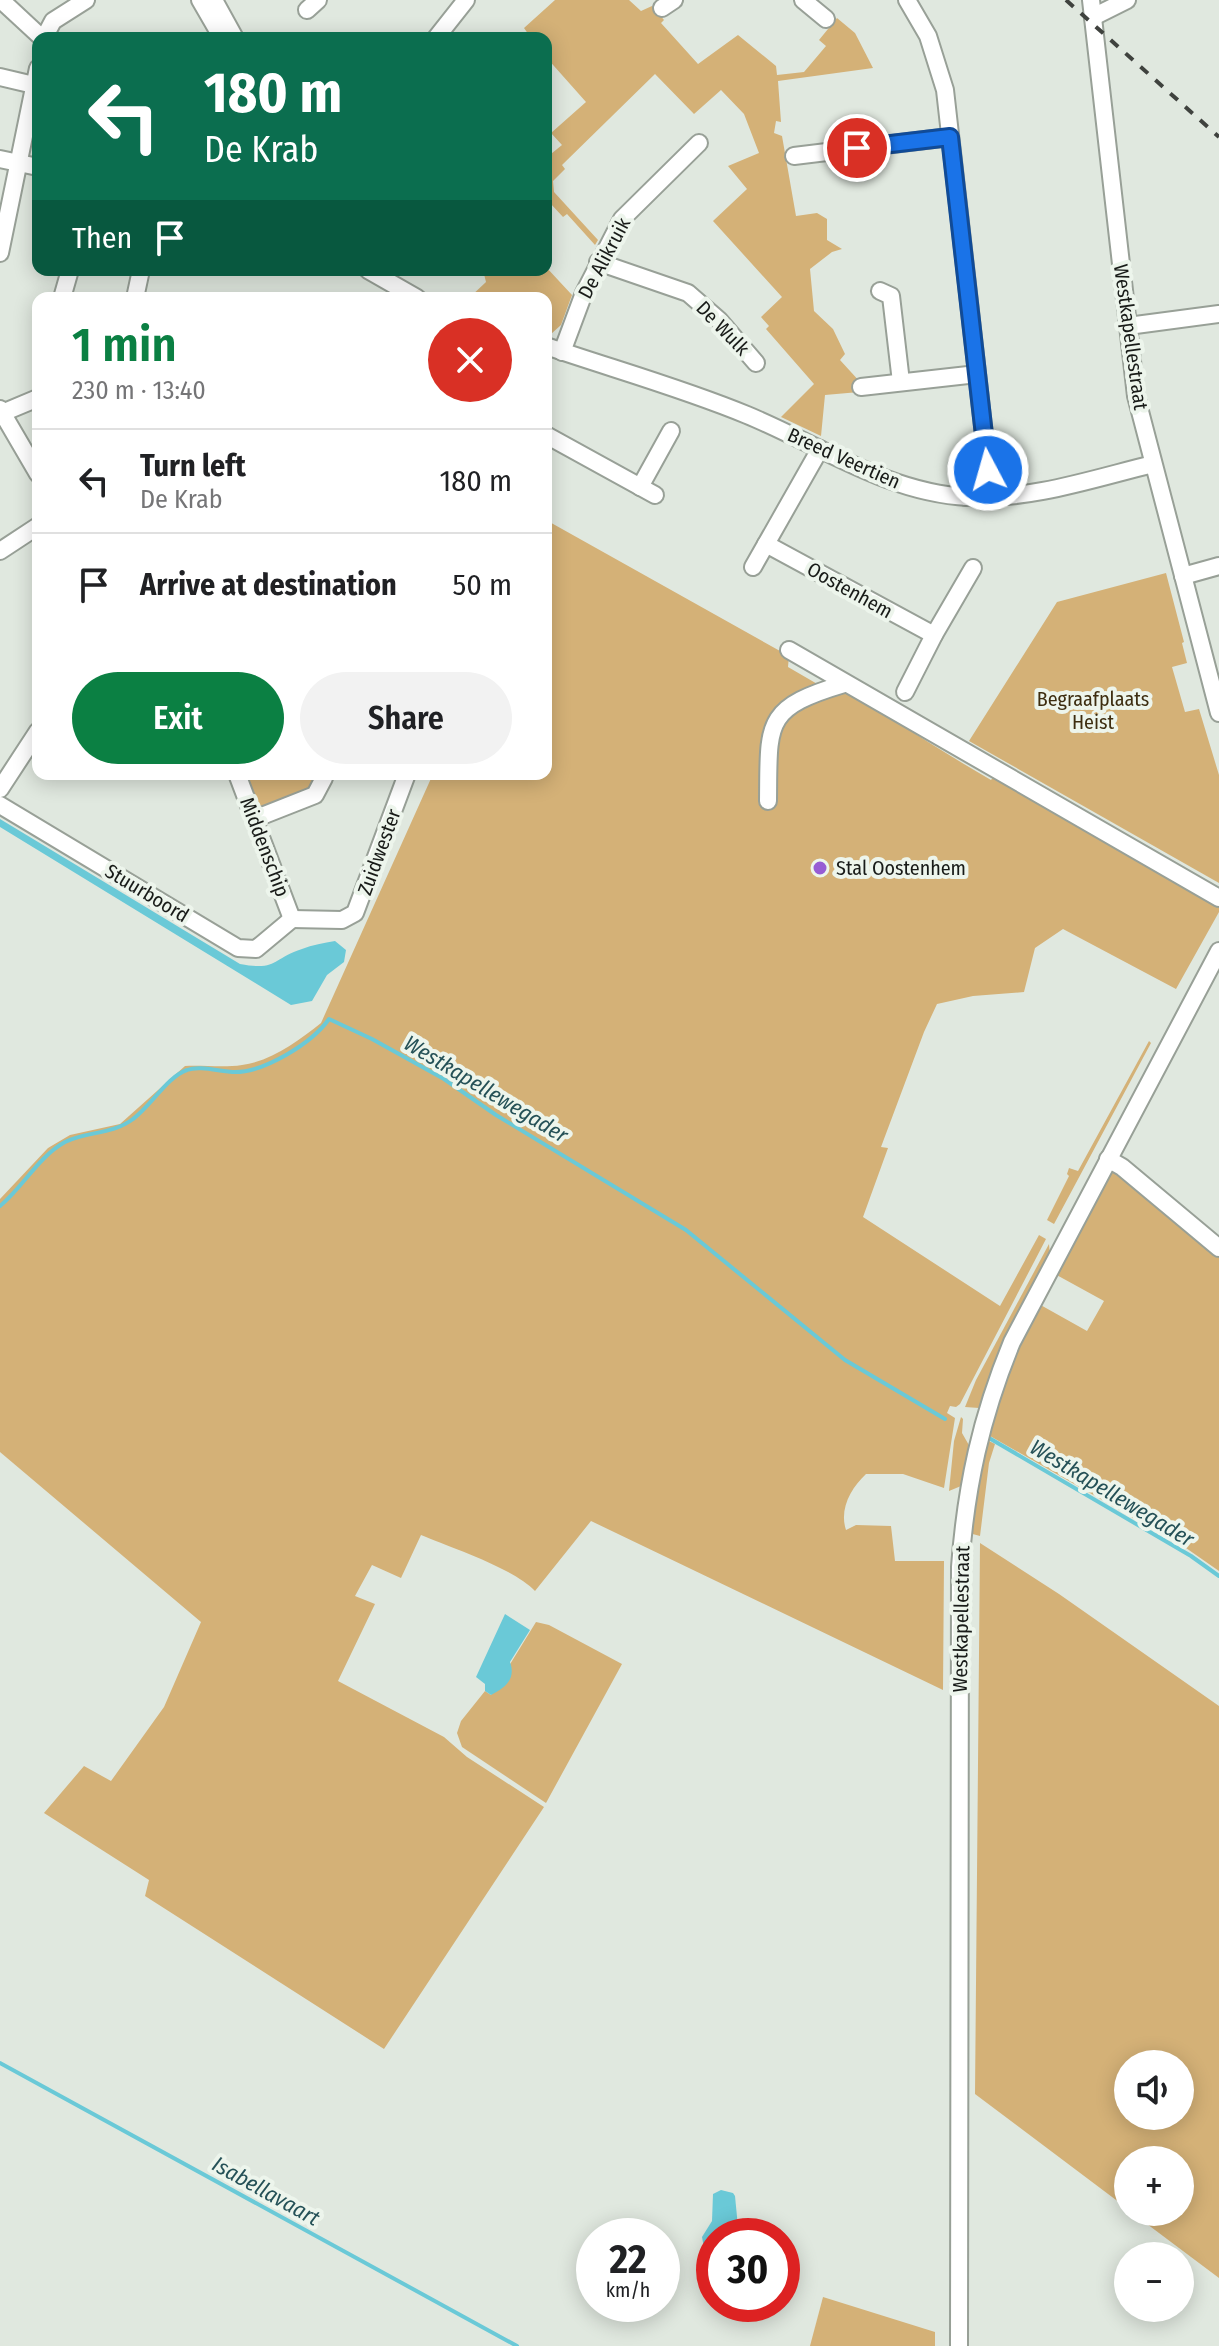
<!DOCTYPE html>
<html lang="en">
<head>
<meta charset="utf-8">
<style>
  :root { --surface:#fff; --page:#f2f2f2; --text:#202124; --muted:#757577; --line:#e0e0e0; --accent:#0b8043 }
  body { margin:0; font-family:"Fira Sans Condensed",sans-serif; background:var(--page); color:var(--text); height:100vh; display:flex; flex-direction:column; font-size:30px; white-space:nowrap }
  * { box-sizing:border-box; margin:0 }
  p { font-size:26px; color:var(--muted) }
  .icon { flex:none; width:44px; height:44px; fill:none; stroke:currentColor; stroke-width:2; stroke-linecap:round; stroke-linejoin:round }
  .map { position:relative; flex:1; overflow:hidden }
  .panel { position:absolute; left:32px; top:292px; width:520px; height:488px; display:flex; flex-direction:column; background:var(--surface); border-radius:16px; box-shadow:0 4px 20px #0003 }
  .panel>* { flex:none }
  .banner { position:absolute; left:32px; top:32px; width:520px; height:244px; border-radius:16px; box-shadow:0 4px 20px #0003; background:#0b6e4f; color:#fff; overflow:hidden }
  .controls { position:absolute; left:1114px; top:2050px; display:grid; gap:16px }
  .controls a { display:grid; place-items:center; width:80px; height:80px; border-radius:50%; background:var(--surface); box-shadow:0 4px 20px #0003; font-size:40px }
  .speed { position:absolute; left:576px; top:2218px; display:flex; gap:16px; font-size:40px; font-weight:700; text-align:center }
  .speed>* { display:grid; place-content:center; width:104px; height:104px; border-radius:50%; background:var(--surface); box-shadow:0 4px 20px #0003; line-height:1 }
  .speed small { font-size:20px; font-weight:400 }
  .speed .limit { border:12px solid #d22; background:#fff; color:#111 }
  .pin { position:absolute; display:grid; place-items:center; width:68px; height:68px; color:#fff; margin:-34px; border:4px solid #fff; border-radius:50%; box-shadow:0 2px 8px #0007 }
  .me { position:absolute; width:88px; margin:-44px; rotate:354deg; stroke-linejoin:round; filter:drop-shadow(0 0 6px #0008) }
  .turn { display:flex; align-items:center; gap:28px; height:168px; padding:0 40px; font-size:36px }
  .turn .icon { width:104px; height:104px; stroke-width:2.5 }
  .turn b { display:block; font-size:56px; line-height:68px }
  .then { display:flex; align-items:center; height:76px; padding:0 40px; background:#0003; gap:16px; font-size:30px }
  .round { display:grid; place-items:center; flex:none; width:84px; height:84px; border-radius:42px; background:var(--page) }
  .overview { display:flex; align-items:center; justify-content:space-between; height:136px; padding:0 40px }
  h1 { font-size:48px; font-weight:600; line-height:60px; color:var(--accent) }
  .button { display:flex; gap:16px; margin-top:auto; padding:16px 40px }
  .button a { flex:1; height:92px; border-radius:48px; background:var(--accent); color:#fff; font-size:32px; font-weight:600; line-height:92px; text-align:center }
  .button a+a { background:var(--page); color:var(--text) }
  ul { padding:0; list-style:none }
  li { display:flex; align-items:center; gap:24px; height:104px; padding:0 40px; border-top:2px solid var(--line) }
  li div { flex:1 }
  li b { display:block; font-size:30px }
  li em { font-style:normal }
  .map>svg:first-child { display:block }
  .green { fill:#d4b177; fill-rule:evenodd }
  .water { fill:#6ac9d7 }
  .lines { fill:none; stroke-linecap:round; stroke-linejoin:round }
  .stream { stroke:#6ac9d7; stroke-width:4 }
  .minor-casing { stroke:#98a097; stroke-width:20 }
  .minor { stroke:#fff; stroke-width:16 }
  .rail { stroke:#3f423e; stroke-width:4; stroke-dasharray:10 10; stroke-linecap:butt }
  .route-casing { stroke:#114b97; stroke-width:20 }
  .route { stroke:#1a73e8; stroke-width:14 }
  .poi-dot { fill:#975cd4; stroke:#edf5ec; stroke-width:3 }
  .labels { text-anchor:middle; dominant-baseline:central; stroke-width:8; stroke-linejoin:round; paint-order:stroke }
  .street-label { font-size:20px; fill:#181b18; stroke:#edf5ec }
  .park-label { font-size:20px; fill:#3d2d10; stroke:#edf5ec }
  .poi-label { font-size:20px; fill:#181b18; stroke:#edf5ec; text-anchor:start }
  .water-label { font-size:22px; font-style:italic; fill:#255157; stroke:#edf5ec }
</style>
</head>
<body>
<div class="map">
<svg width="1219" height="2346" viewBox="0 0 1219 2346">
  <rect width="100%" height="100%" fill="#e0e8df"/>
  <!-- green -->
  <g class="green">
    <polygon points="555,0 629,0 641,11 652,6 664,20 661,23 698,64 738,35 776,66 777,75 804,72 826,46 819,40 837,18 855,33 873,68 778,81 781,122 776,121 774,133 782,136 796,216 817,213 827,219 827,240 842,249 832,252 810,269 814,311 833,329 845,354 840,360 861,383 859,392 825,395 821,436 781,417 814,384 766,329 769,326 761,317 782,297 713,221 747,189 728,166 759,153 744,114 721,90 694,114 655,74 562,165 565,169 553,181 554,192 598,240 595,245 567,214 563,217 550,203 546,206 546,158 562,145 551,133 586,102 546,57 546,38 531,38 524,28"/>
    <polygon points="546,267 572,295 561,325 551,334 546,333 546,298 469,298 486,282 483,270 546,270"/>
    <path d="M 546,520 L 789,656 L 788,667 L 819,685 L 832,682 C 886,714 937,749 991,780 L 995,775 L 1219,904 L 1219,912 L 1176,989 L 1063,929 L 1035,948 L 1024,992 L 973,996 L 937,1004 L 924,1032 L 881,1147 L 888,1148 L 863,1217 L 1000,1306 L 1039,1235 L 1046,1239 L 960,1404 L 956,1407 L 950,1406 L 947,1413 L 955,1418 L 944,1488 L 903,1474 L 866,1474 C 851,1488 839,1509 846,1530 L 856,1525 L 891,1526 L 895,1561 L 944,1561 L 943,1690 L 591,1521 L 535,1591 C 513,1568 452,1548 421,1535 L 401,1578 L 372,1565 L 355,1596 L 375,1604 L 338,1681 L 444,1737 L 467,1757 L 544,1807 L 384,2049 L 145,1896 L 149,1880 L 44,1813 L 84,1766 L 111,1781 L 164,1707 L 201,1622 L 0,1452 L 0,1199 L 48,1148 L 70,1135 L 120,1124 L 185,1066 C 203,1065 224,1068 242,1065 C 272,1061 298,1041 321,1023 L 433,774 L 546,774 Z"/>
    <polygon points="1166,573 1184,642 1182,643 1187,663 1172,667 1185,712 1199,709 1219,775 1219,883 969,741 1057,602"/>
    <polygon points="247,774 314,774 316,779 311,789 259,809"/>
    <polygon points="1149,1041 1151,1043 1054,1224 1047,1220 1069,1176 1067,1174 1069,1168 1078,1171"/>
    <polygon points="1114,1171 1119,1172 1219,1255 1219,1571 1186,1548 990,1436 989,1441 995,1444 989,1463 980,1536 969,1533 979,1468 1009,1365 1037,1303 1087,1331 1104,1301 1053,1273 1106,1174"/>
    <polygon points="1049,1244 1050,1255 979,1408 965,1407 976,1380"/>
    <polygon points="961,1417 963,1419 962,1433 970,1447 961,1486 949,1491 954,1441"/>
    <path d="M 980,1543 L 1059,1594 L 1219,1706 L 1219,2278 L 1131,2212 L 1180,2212 L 1180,2160 L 1128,2160 L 1128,2209 L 975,2094 ZM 1128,2064 L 1180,2064 L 1180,2116 L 1128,2116 Z"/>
    <polygon points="536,1622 549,1625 622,1664 546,1803 462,1747 457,1733 461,1721 485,1691 491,1695"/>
    <polygon points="823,2297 935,2332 935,2346 810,2346"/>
  </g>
  <!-- water -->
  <g class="water">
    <path d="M 0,819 L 240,964 C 278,971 271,959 302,949 C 312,945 324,943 335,941 L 346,950 L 344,962 L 327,975 L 312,1001 L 291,1005 L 0,827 Z"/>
    <path d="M 505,1614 L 530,1630 L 510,1662 C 516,1679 506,1687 491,1695 L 485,1691 L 485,1684 L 476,1677 Z"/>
    <polygon points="721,2190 733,2193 735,2196 738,2227 727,2236 714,2236 714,2252 704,2248 702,2237 712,2221 713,2194"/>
  </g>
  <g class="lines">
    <!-- stream -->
    <g class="stream">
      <path d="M 0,1206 C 23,1187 38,1157 65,1142 C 87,1131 112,1135 133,1119 C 150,1107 168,1076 187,1070 C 200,1065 221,1072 235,1072 C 265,1072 312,1043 329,1019 L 372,1039 L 444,1079 L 496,1115 L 686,1230 L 845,1360 L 945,1419"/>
      <polyline points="989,1438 1191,1556 1219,1576"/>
      <polyline points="0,2063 517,2346"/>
    </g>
    <!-- minor casing -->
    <g class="minor-casing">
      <g id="minor">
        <polyline points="1,0 42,38"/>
        <polyline points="200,0 222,38"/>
        <polyline points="214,0 235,38"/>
        <polyline points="803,0 826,19"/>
        <polyline points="907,0 928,36 945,90 988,470 1006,496"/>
        <polyline points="1091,0 1136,396 1219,713"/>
        <polyline points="662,8 674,0"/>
        <polyline points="307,10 318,0"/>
        <polyline points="1093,17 1127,0"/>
        <polyline points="44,38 53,21 86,0"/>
        <polyline points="436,38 466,0"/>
        <polyline points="0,77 38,86"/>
        <polyline points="794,156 950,137"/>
        <polyline points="0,159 38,167"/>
        <polyline points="0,253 38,68"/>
        <polyline points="598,262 688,293 719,320 756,363"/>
        <polyline points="368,270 417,298"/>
        <polyline points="880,291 891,296 901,382"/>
        <polyline points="62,298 70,270"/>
        <polyline points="135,298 141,270"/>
        <polyline points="1128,326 1219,314"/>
        <path d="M 546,346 C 613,369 682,388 747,415 C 820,445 887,493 968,497 C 1031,500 1092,479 1153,464"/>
        <polyline points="562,352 584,293 622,219 699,143"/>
        <polyline points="861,387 977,374"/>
        <polyline points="0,409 38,474"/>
        <polyline points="2,413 38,398"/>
        <polyline points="546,435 655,495"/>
        <polyline points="640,487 671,431"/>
        <polyline points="966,497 988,470"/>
        <polyline points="766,544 934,635"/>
        <polyline points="0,551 38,526"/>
        <polyline points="753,567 820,449"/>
        <polyline points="1183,576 1219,566"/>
        <polyline points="789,650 1219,898"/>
        <polyline points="905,692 934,635 973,568"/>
        <polyline points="237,774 292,919"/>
        <polyline points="0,789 38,731"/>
        <path d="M 768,801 C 769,723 763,708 844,684"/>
        <polyline points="0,805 238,948 256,949 292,919"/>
        <polyline points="254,819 315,795 324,778 322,774"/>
        <polyline points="292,919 342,920 355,913 407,774"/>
        <polyline points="1108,1159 1122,1167 1219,1248"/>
        <path d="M 959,2346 L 960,1567 C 966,1486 981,1417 1012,1342 L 1219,951"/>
      </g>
    </g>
    <!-- minor -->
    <use href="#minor" class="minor"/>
    <!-- rail -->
    <polyline class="rail" points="1066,0 1219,137"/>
  </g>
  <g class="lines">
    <!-- route casing -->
    <g class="route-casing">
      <polyline id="route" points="857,148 950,137 988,470"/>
    </g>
    <!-- route -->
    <use href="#route" class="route"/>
  </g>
  <!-- markers -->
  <circle class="poi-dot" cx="820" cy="868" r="8"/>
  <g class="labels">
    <!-- street labels -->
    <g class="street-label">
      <text transform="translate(604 258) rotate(-62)">De Alikruik</text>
      <text transform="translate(723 328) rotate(46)">De Wulk</text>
      <text transform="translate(1131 337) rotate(82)">Westkapellestraat</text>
      <text transform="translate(844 458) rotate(24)">Breed Veertien</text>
      <text transform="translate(850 590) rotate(29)">Oostenhem</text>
      <text transform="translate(265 847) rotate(69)">Middenschip</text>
      <text transform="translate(379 852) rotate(-70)">Zuidwester</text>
      <text transform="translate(147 893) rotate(31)">Stuurboord</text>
      <text transform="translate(961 1619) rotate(-89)">Westkapellestraat</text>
    </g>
    <!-- park labels -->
    <g class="park-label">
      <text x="1093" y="699">Begraafplaats<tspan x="1093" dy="23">Heist</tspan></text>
    </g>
    <!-- poi labels -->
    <g class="poi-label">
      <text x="836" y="868">Stal Oostenhem</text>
    </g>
    <!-- water labels -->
    <g class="water-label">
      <text transform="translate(486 1089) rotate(31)">Westkapellewegader</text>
      <text transform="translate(1112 1493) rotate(31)">Westkapellewegader</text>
      <text transform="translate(266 2191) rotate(29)">Isabellavaart</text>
    </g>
  </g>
</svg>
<div class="controls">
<a><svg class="icon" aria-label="sound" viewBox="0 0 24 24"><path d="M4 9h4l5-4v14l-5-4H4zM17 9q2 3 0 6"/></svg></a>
<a>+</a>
<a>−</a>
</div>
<div class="speed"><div>22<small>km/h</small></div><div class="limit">30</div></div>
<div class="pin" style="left:857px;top:148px;background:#d93025"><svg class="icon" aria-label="arrive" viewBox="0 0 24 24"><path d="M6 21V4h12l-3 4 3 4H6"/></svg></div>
<svg class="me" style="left:988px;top:470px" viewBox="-20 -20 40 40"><circle r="17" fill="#1a73e8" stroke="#fff" stroke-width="3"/><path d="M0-11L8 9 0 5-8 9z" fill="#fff"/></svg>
<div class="banner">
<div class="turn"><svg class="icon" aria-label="left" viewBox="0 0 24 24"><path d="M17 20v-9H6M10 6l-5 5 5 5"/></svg><div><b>180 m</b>De Krab</div></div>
<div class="then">Then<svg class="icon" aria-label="arrive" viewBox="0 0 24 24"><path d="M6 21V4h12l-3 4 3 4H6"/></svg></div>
</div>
<section class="panel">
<div class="overview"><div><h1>1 min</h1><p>230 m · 13:40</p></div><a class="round" style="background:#d93025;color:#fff"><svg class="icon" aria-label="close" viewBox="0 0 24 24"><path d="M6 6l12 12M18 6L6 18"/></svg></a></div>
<ul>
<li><svg class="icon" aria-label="left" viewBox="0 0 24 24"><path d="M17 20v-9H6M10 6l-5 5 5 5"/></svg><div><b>Turn left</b><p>De Krab</p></div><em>180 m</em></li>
<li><svg class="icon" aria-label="arrive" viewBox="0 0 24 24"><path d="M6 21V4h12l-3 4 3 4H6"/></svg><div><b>Arrive at destination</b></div><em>50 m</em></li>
</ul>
<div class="button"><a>Exit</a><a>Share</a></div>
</section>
</div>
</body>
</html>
